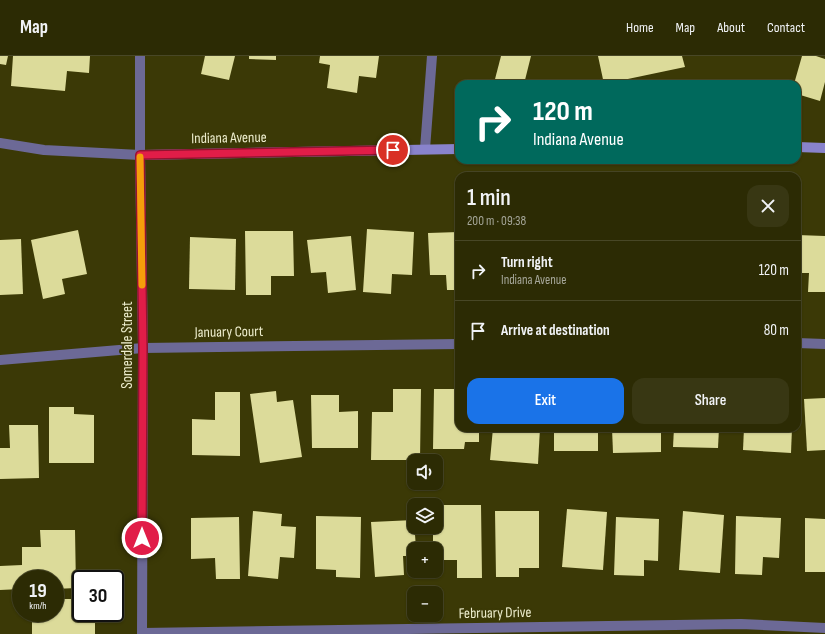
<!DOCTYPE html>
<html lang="en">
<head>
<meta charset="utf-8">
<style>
  :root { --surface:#2c2b04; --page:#383713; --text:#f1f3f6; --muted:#a6a79a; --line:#484726; --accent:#1a73e8 }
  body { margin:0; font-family:"Sofia Sans Condensed",sans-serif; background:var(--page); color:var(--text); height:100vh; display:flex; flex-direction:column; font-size:15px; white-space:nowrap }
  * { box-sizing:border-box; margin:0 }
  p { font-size:13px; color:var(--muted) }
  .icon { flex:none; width:22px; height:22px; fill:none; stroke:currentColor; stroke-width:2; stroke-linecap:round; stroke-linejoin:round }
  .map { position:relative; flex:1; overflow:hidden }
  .drawer { position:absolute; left:455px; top:116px; width:346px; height:260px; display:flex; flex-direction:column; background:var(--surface); border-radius:12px; box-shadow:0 1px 3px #0004,0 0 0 1px var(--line) }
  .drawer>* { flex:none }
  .banner { position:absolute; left:455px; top:24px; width:346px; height:84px; border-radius:12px; box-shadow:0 1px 3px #0004,0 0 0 1px var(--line); background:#00695c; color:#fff; overflow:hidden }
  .buttons { position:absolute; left:407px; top:398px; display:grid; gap:8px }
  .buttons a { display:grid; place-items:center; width:36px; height:36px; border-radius:8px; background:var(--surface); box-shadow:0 1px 3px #0004,0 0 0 1px var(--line); font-size:20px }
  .speed { position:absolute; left:12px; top:514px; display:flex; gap:8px; font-size:20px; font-weight:700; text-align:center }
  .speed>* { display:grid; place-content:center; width:52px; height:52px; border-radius:50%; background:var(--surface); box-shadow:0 1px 3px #0004,0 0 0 1px var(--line); line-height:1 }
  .speed small { font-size:10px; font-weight:400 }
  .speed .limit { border:2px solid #111; border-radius:6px; background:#fff; color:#111 }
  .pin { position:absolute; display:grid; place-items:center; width:34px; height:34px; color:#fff; margin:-17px; border:2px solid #fff; border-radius:50%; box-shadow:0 1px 4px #0007 }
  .me { position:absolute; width:44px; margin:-22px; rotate:0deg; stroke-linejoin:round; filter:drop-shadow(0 0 3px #0008) }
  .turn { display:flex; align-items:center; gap:14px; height:84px; padding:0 12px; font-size:18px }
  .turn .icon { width:52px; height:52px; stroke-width:2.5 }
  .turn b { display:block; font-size:28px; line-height:34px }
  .round { display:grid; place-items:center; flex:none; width:42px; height:42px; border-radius:12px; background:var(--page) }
  .overview { display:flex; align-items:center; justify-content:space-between; height:68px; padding:0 12px }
  h1 { font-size:24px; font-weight:600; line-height:30px }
  .action { display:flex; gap:8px; margin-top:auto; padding:8px 12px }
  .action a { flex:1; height:46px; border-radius:12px; background:var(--accent); color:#fff; font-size:16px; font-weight:600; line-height:46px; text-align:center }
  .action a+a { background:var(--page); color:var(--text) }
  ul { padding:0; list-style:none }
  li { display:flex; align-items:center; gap:12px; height:60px; padding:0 12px; border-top:1px solid var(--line) }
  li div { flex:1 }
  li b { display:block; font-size:15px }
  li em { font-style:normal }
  header { display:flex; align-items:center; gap:24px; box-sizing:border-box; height:56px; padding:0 20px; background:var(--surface); border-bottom:1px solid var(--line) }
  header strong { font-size:19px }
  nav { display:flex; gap:22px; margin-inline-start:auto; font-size:14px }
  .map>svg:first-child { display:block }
  .building { fill:#dcdb9a }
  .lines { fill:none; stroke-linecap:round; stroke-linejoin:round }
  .street { stroke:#6c6996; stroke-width:10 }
  .secondary { stroke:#8983cc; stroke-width:10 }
  .route-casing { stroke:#92132f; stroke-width:10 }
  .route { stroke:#e11d48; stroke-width:7 }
  .slow { stroke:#f59e0b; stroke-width:7 }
  .labels { text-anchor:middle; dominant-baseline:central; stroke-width:4; stroke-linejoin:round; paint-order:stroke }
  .street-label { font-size:15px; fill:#ededcd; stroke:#3b3906 }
</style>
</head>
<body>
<header>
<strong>Map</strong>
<nav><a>Home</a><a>Map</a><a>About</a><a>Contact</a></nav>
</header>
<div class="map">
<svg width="825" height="578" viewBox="0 0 825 578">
  <rect width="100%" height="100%" fill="#3b3906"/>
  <!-- building -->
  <g class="building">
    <polygon points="0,0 8,0 6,9 0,8"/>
    <polygon points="13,0 90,0 89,17 67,15 65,35 11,30"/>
    <polygon points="205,0 235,0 229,24 201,18"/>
    <polygon points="249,0 276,0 276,4 249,3"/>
    <polygon points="320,0 379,0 376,22 359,20 357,37 327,32 330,9 319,7"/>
    <polygon points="501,0 531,0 524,28 494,27"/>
    <polygon points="598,0 682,0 685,11 604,28"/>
    <polygon points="802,0 816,0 825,3 825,26 820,45 797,38 797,28 794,28"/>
    <polygon points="367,173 414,176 412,219 392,218 391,238 363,236"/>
    <polygon points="78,174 87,218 62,223 65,238 43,243 31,184"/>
    <polygon points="245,175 293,175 294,220 271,220 271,239 246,239"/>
    <polygon points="459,176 459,234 447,234 446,219 430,219 428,177"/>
    <polygon points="797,179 825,180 825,236 808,236 809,217 797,217"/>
    <polygon points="351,180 356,234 328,237 326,216 311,217 307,184"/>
    <polygon points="190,181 236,183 235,234 189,233"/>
    <polygon points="21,183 23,238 0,239 0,184"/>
    <polygon points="393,333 421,333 420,404 371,404 372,356 393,356"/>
    <polygon points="434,333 458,333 459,372 479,372 479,386 465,386 464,393 433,393"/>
    <polygon points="276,335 277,346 293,344 302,401 260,407 250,338"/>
    <polygon points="215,336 240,336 240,400 192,399 192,363 215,364"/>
    <polygon points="311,339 339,339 339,356 358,355 358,392 312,392"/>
    <polygon points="825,342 825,394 807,395 804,343"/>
    <polygon points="49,351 74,351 74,358 94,359 94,407 49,407"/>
    <polygon points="9,369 38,369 39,422 0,423 0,392 10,392"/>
    <polygon points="493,372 540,372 538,408 490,404"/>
    <rect x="554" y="372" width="44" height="23"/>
    <polygon points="612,372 661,372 661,396 613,397"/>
    <polygon points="674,372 719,372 718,392 673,391"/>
    <polygon points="744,372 792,372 791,397 743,394"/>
    <polygon points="436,449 481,449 482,522 457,522 457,504 436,504 436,493 433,493 433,471 436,471"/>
    <polygon points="567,453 607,456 603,514 562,511"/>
    <polygon points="253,455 282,458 281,470 296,471 294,502 280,501 278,523 248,520"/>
    <polygon points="495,455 539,455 539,512 519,512 519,521 496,521"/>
    <polygon points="683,455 724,459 720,517 679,514"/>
    <polygon points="316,460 361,461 360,522 336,521 336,514 316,513"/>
    <polygon points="736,460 781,462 779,502 763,501 762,519 735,518"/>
    <polygon points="239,461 240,523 216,523 215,502 191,503 191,462"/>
    <polygon points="616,461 659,463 658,505 644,504 644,520 614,519"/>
    <polygon points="805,462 825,463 825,516 805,516"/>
    <polygon points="414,464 416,493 414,493 414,500 403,500 404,519 375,521 371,466"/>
    <polygon points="40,474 75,474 76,532 55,533 55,523 21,523 21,533 0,534 0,510 22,509 22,491 41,491"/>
    <polygon points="55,543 77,543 77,564 95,564 95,578 32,578 32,557 55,557"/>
  </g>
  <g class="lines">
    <!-- street -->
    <g class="street">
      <polyline points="140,0 140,99 143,292 142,578"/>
      <polyline points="0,87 44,94 140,99"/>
      <polyline points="425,93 432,0"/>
      <polyline points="797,287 825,288"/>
      <polyline points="0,304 143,292 459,288"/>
      <polyline points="142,577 741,568 825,572"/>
    </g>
    <!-- secondary -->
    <g class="secondary">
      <polyline points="797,91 825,92"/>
      <polyline points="140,99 459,93"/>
    </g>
  </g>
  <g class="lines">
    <!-- route casing -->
    <g class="route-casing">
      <polyline id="route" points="142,482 143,292 140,99 393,94"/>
    </g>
    <!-- route -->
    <use href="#route" class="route"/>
    <!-- slow -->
    <polyline class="slow" points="140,101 142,229"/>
  </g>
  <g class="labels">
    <!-- street labels -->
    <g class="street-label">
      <text transform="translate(229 82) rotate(-1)">Indiana Avenue</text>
      <text transform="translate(229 276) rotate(-1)">January Court</text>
      <text transform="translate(127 289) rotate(-90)">Somerdale Street</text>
      <text transform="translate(495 557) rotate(-1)">February Drive</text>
    </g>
  </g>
</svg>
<div class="buttons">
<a><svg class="icon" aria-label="sound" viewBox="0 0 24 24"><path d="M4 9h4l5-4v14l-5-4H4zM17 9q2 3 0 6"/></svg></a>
<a><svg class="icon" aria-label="layers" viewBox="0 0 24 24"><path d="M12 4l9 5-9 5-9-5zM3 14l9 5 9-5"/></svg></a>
<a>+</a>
<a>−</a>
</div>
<div class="speed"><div>19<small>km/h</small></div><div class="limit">30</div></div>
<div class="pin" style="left:393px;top:94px;background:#d93025"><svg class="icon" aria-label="arrive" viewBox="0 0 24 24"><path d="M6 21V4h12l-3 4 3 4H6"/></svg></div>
<svg class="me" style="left:142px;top:482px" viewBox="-20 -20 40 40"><circle r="17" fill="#e11d48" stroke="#fff" stroke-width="3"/><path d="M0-11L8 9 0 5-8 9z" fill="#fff"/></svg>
<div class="banner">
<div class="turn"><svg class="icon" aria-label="right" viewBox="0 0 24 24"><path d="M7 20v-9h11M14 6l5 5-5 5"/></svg><div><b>120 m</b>Indiana Avenue</div></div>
</div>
<section class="drawer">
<div class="overview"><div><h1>1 min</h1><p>200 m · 09:38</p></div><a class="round"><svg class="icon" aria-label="close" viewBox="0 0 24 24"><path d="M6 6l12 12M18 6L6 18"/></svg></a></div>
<ul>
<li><svg class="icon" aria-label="right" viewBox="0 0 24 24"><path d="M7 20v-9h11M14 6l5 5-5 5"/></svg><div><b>Turn right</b><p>Indiana Avenue</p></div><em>120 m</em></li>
<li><svg class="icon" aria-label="arrive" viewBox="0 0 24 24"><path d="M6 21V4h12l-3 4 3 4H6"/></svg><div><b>Arrive at destination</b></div><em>80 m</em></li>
</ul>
<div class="action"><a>Exit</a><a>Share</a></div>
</section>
</div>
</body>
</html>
